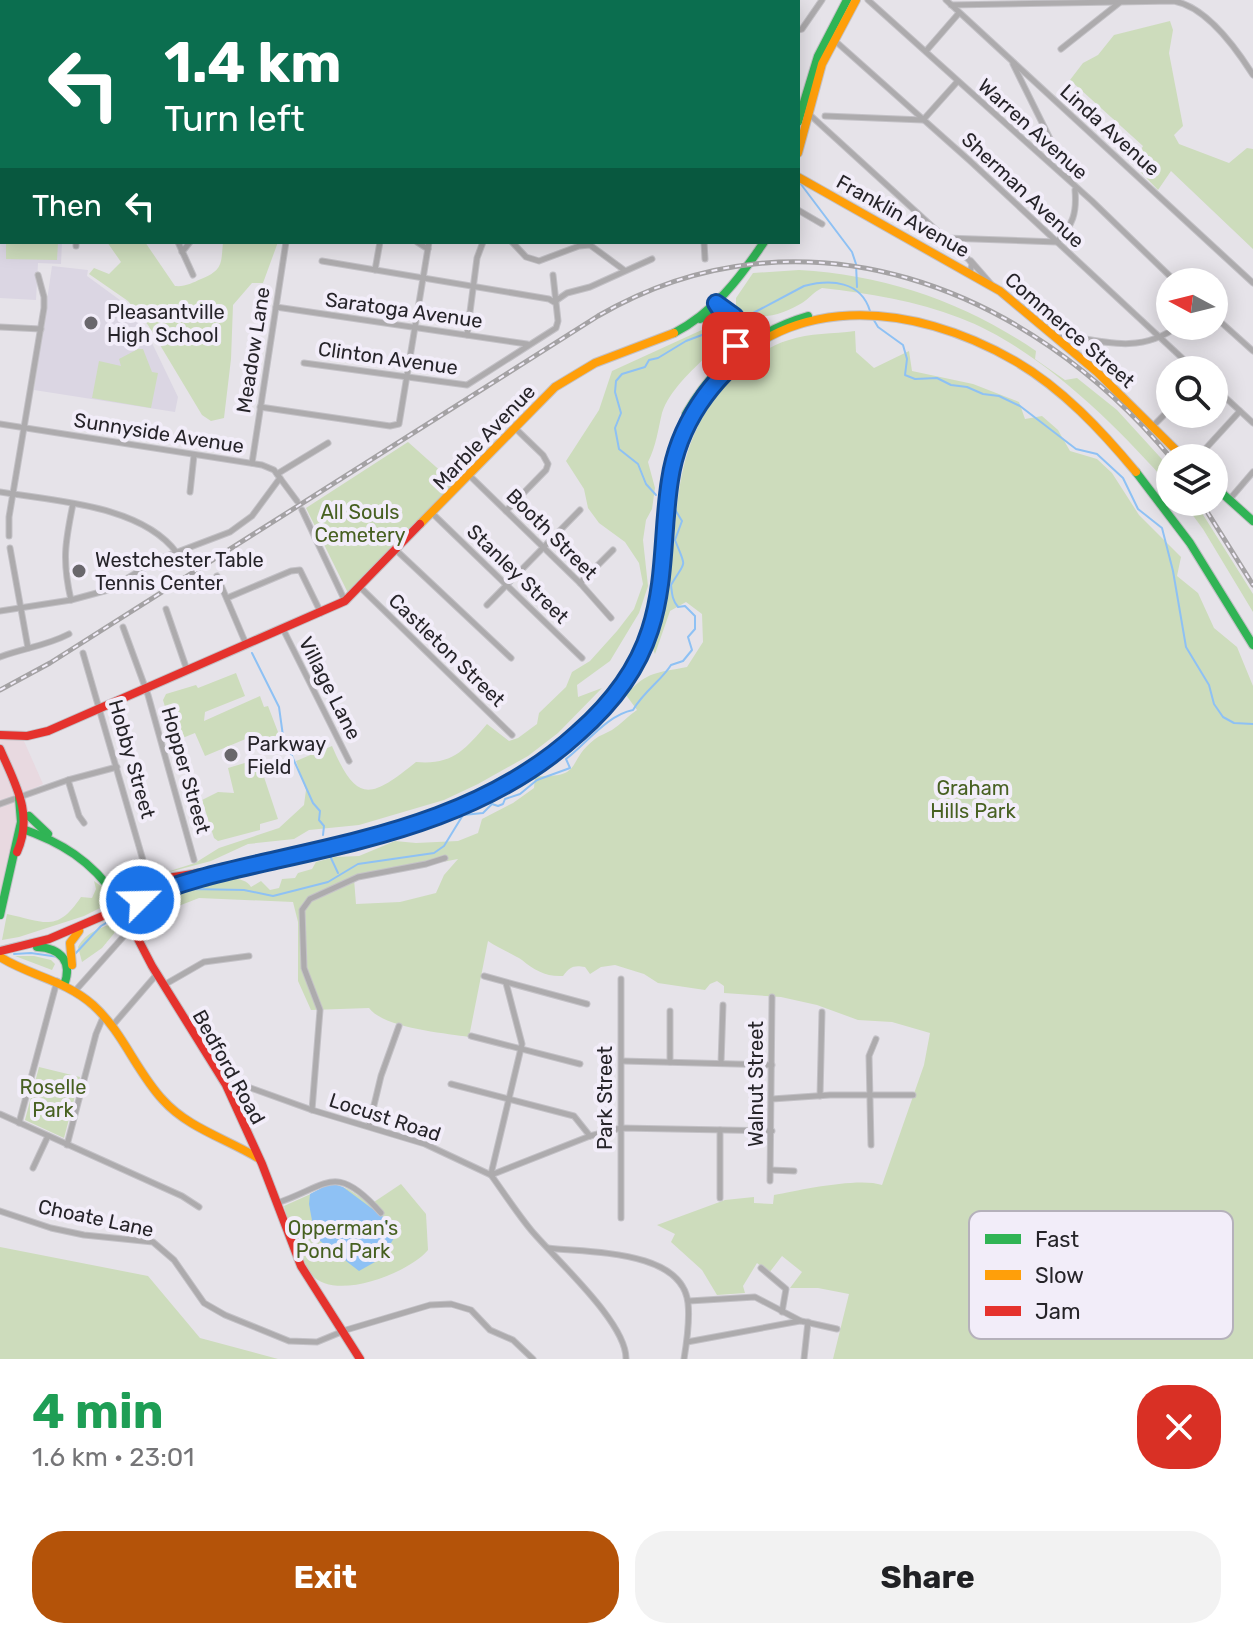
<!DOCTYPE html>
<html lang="en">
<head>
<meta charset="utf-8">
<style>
  :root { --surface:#fff; --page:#f2f2f2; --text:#202124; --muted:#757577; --accent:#b45309 }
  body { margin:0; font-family:Rubik,sans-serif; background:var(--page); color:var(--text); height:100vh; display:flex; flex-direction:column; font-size:30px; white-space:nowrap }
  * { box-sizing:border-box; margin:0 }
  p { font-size:26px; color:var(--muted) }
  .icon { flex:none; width:44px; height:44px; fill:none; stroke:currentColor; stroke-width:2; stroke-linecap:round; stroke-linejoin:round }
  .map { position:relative; height:1359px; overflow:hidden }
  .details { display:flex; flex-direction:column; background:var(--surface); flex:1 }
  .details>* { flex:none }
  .guide { position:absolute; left:0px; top:0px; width:800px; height:244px; box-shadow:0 4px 20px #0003; background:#0b6e4f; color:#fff; overflow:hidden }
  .needle { width:52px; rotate:277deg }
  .fabs { position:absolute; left:1156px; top:268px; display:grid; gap:16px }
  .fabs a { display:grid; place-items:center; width:72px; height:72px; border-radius:50%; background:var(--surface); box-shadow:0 4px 20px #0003; font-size:40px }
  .pin { position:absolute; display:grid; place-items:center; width:68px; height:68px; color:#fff; margin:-34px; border-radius:16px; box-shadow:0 4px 12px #0006 }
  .me { position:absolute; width:88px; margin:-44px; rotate:67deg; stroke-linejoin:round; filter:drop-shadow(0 0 6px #0008) }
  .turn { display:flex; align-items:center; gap:28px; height:168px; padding:0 32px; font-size:36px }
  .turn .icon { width:104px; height:104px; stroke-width:2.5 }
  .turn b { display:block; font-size:56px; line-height:68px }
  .then { display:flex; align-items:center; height:76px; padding:0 32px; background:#0003; gap:16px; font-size:30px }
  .round { display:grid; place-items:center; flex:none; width:84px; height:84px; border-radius:32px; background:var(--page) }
  .head { display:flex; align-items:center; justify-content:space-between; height:136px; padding:0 32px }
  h1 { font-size:48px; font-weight:700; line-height:60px; color:#1e9e55 }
  .action { display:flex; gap:16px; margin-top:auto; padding:16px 32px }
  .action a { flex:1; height:92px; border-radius:32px; background:var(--accent); color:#fff; font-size:32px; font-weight:700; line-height:92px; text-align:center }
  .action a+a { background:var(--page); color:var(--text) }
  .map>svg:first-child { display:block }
  .commercial { fill:#e8d9e0 }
  .built { fill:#dbd6e3 }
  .green { fill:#cddcbc; fill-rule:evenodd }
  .water { fill:#8ec1f4 }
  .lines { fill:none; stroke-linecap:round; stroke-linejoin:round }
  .stream { stroke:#8ec1f4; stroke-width:2 }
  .street-casing { stroke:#c3c1c6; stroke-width:7 }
  .fast-casing { stroke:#c3c1c6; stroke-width:10 }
  .slow-casing { stroke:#c3c1c6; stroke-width:10 }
  .jam-casing { stroke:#c3c1c6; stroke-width:10 }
  .street { stroke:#adabad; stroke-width:5 }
  .fast { stroke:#30b455; stroke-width:8 }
  .slow { stroke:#ff9f0a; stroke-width:8 }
  .jam { stroke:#e5322d; stroke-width:8 }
  .rail-casing { stroke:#a4a2a4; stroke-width:5 }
  .rail { stroke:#f2edf9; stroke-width:2; stroke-dasharray:6; stroke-linecap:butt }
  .jam-bridge-casing { stroke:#c3c1c6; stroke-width:10; stroke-linecap:butt }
  .jam-bridge { stroke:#e5322d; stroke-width:8 }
  .route-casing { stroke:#114b97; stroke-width:20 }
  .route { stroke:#1a73e8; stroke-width:14 }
  .poi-dot { fill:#69676c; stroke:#f2edf9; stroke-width:3 }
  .labels { text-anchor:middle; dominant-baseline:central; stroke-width:8; stroke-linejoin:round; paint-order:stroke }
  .street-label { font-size:20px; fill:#262429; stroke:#f2edf9 }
  .poi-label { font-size:20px; fill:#262429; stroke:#f2edf9; text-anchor:start }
  .park-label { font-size:20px; fill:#476021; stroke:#f2edf9 }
  .key { fill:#f2edf9; stroke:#b5b1bb; stroke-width:2 }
  .key-label { font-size:22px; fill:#262429 }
</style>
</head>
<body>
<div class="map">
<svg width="1253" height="1359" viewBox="0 0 1253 1359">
  <rect width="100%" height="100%" fill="#e6e3e9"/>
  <!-- commercial -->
  <polygon class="commercial" points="0,738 24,741 43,784 24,793 0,899"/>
  <!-- built -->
  <g class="built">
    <polygon points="0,171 2,242 62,242 61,264 38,263 36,300 0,298"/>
    <polygon points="52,266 88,270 87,276 124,303 152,343 178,397 175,412 34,390"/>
  </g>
  <!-- green -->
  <g class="green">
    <polygon points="1170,21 1173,30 1169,53 1183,126 1174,135 1179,144 1229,163 1247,148 1253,149 1253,249 1171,171 1158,190 1133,164 1143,146 1070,80 1083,63 1098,55 1114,35"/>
    <polygon points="6,242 58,242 57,260 6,259"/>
    <path d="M 107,242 L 145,242 L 175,286 C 185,287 192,283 201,279 C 223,270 221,264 223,242 L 278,242 L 263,283 L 252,283 L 233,305 L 231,359 L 224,418 L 211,421 L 202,415 L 148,325 L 128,301 L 89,274 L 94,268 L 109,274 L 121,262 Z"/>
    <path d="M 799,270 C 886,275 964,302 1036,351 L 1035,359 L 1065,380 L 1077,378 L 1117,410 L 1170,468 L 1170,486 C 1115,424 1039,348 960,318 C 916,301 868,293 822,288 C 813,292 809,299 802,303 C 782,315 754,324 736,307 L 736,298 L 753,273 Z"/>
    <path d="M 717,323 L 723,333 L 710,341 L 709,354 C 692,370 669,391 662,413 C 658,430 656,446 648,462 L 655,488 L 652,509 L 646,520 L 643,540 L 648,586 L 639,613 L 610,661 L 577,685 L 578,697 L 602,688 L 558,733 L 528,756 L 478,784 L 444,800 L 359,825 L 309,830 L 294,839 L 248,844 L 211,861 L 154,876 L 148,884 L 84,916 L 19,937 L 2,940 L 7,914 C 45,922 57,933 81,897 L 92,898 L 96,889 L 94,881 L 101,886 L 118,877 L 170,871 L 195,863 L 219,848 L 279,828 L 304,805 L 306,790 L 296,761 L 332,746 C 357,804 370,799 416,762 C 452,765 464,751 487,724 L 509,741 L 518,738 L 537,724 L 539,713 L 566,687 L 572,672 L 590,661 L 617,631 L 634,609 L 643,584 L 639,563 L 625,542 L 599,523 L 588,508 L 584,489 L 566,461 L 599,410 L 612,371 Z"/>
    <path d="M 855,331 L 856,352 L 874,368 L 909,351 L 912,371 L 973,384 L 1019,402 L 1025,419 L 1042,416 L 1058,430 L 1070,451 L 1097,459 L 1112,473 L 1139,515 L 1181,557 L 1177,576 L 1198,593 L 1214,628 L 1237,647 L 1253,686 L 1253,1359 L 833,1359 L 849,1294 L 818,1288 L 790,1288 L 802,1272 L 782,1256 L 769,1273 L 757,1263 L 743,1286 L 745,1293 L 717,1295 L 702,1270 L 671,1242 L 675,1234 L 657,1225 L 725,1200 L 754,1197 L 754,1203 L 773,1204 L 774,1195 C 800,1190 859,1177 882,1185 L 924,1065 L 930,1033 L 892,1022 L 858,1020 L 817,1005 L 781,997 L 724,993 L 724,986 L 717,981 L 710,984 L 705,990 L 658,983 L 644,974 L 615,965 L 601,967 L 590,974 L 585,967 C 573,965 570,967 563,976 C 546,977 534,970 522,960 C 513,954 498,948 488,941 L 469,1037 C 444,1033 384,1028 369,1008 L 311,1010 L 298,981 L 298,922 L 293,902 L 199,898 L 153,916 L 138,926 L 131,909 C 153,900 236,862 251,887 L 261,881 L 270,890 L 279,888 L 282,879 L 295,878 L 298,873 L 312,869 L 316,862 L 335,857 L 359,856 L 395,841 L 416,843 L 458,841 L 478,833 L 482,819 L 513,803 L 534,788 L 535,776 C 585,778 565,762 595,739 C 600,735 607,733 612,730 C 621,724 628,716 637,710 L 626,695 C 647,671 657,673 687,667 L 703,642 L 702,614 L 686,602 L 670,611 L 655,654 L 652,647 C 657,634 663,620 665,606 C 683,519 664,449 733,377 C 749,361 767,346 789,340 C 809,333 834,334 855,331 ZM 458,859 L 444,875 L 436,893 L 400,902 L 356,904 L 354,879 Z"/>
    <polygon points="138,349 143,349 152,372 158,373 151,408 92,398 99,361 121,366 119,359"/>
    <polygon points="408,442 454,483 348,593 306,508"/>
    <polygon points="1183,502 1195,502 1253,594 1253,612 1203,529"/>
    <polygon points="236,673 245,696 205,712 204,721 260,696 264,707 268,706 278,732 276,737 251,745 248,738 205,756 195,733 175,741 163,700 166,694 196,685 198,688"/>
    <polygon points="258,759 278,819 260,824 260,830 218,841 214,838 202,800 218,792 234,793 228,768"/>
    <path d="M 120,921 L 121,925 L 102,948 L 82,962 L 78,947 C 87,931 103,927 120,921 Z"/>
    <polygon points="15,956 34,956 51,960 55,964 52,970"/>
    <polygon points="39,1067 80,1077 64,1138 25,1120"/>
    <path d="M 333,1184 L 348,1189 L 371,1204 L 401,1184 L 426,1214 L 428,1250 C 409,1273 335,1302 312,1275 C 296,1256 290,1229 284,1206 Z"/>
    <polygon points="0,1247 148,1276 200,1338 278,1359 0,1359"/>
  </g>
  <!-- water -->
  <polygon class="water" points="331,1183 343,1187 386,1219 394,1238 382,1258 359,1271 315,1237 309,1204 310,1194"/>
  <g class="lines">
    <!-- stream -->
    <g class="stream">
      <polyline points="800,183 852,252 856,264 857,287"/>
      <polyline points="872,317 878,327 903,345 907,359 905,375 915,379 937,378 951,385 967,387 983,394 999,396 1020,406 1076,449 1097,454 1123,478 1138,509 1162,528 1173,571 1186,647 1209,685 1214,704 1223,717 1234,723 1253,724"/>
      <path d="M 740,320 L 804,286 C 831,279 861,281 870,311"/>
      <polyline points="656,495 646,484 638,464 619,449 615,428 621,413 615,392 616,381 622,374 645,367 649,360 658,358 686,341 731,324"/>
      <polyline points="252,653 279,707 283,736 313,803 320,811 319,820 324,826 323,835"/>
      <polyline points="330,856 338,873"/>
      <path d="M 137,906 L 192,889 L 244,890 L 273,896 L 328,882 L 358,864 L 434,853 L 444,846 L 463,815 L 483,813 L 492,804 L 498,806 L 503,804 L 505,799 L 520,794 L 537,780 L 570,768 L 566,759 C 586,744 607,715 633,710 C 645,690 661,681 671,665 L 683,661 L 692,650 L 688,637 L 695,629 L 695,616 L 685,606 L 678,607 C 672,600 672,593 671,585 C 686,559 687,570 675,540 L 682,521 L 674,508"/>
      <polyline points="14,954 31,953 59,957"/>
      <polyline points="75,954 101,926 114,918"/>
    </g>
    <!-- street casing -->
    <g class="street-casing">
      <g id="street">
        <polyline points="96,0 97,2"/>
        <polyline points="396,0 400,2"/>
        <polyline points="558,0 559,2"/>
        <polyline points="868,0 1092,201 1176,282"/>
        <polyline points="946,0 1253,283"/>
        <polyline points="256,2 257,0"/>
        <polyline points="422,2 424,0"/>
        <polyline points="769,2 770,0"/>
        <path d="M 951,5 L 1174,1 C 1206,7 1236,48 1253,75"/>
        <polyline points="798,30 802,29 822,0"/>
        <polyline points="833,39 970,161 1195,370"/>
        <polyline points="1061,49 1119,3"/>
        <polyline points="926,51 959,13"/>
        <polyline points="0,52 2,54"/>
        <polyline points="0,64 2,62"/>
        <polyline points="1013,64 1071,181"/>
        <polyline points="798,104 969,260 972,264 970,272"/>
        <polyline points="825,116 923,120 957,82"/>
        <polyline points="0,123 2,123"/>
        <polyline points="798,210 822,224"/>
        <path d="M 945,238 L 1057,242 C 1073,225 1077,213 1075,190"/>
        <polyline points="76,242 76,246"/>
        <polyline points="178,242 193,275"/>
        <polyline points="417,242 428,249"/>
        <polyline points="512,242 526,257 539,261 579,246 590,245 624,270"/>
        <polyline points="704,242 705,259"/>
        <polyline points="182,252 190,242"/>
        <polyline points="322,261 549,299 554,302 567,293 590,287 652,259"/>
        <polyline points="971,261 991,284"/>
        <polyline points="375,270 380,242"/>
        <polyline points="276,307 527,344"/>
        <polyline points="1214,316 1253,351"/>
        <polyline points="0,327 41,329"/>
        <path d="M 1050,333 C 1096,339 1137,357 1178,326"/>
        <polyline points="467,335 477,258 483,242"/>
        <polyline points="304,363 467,385 556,328 558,321 553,275"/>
        <polyline points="1214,387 1253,423"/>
        <polyline points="260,407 390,426 399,424 429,242"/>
        <polyline points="0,424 262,465 274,470 297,501"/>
        <polyline points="1153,426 1170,409"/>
        <polyline points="1197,458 1240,411"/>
        <polyline points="252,463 286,242"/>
        <polyline points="277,474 328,443"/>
        <polyline points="469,475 580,583 611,618"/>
        <path d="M 0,492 C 55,501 142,505 177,553"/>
        <polyline points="190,492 194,455"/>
        <polyline points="1229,500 1253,472"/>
        <polyline points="302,510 345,601"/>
        <polyline points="506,511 546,470 548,464 543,455 515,428"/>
        <polyline points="432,513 582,658"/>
        <polyline points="9,536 9,517 44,308 44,297 38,275"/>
        <polyline points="10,548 28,648"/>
        <polyline points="396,550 511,658"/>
        <polyline points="217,576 246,644"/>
        <polyline points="580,583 613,550"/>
        <polyline points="360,587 512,735"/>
        <polyline points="227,598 291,571 300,570 321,613"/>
        <path d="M 71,600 C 62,561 65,543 73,504"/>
        <polyline points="487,605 580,510"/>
        <polyline points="166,609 187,670"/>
        <polyline points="0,611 71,600 108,590 159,559 230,532 252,516 280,478"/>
        <polyline points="123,627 148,695 194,860"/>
        <polyline points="283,629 349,761"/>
        <polyline points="83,653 147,874"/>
        <path d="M 0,657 C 24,648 46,646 69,634"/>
        <polyline points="68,780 79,816 84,823"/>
        <polyline points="0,804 68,780 117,767"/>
        <polyline points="484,976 587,1004"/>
        <polyline points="621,979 621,1218"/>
        <polyline points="164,985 204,962 249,956"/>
        <polyline points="75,991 132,927"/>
        <polyline points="670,1011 670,1062"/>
        <polyline points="113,1025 157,974"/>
        <polyline points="471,1036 580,1064"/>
        <polyline points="622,1061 772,1065"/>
        <polyline points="721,1063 723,1005"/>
        <polyline points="223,1078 312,1110 425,1144 491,1175 590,1136 621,1128 772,1131"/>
        <polyline points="451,1084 574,1116 590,1136"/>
        <polyline points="820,1096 822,1012"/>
        <polyline points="772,1099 830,1095 913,1095"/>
        <polyline points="312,1110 320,1010 304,968 302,910 310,899 358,877 426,864 445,858"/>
        <polyline points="0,1114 182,1196 199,1207"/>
        <polyline points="19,1123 57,981"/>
        <polyline points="369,1126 381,1076 399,1026"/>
        <polyline points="67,1145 96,1034 104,1015"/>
        <polyline points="871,1145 869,1056 876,1039"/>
        <polyline points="33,1168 48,1136"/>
        <polyline points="771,1170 794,1171"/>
        <polyline points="491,1174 522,1044 506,983"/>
        <path d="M 491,1175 C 504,1193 517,1213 531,1230 C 556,1260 627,1323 626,1359"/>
        <polyline points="770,1181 772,997"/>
        <polyline points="720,1198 720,1130"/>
        <path d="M 277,1203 C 328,1186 335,1161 381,1213"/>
        <polyline points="0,1211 51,1228 84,1235 153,1242 174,1260 204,1303 225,1315 289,1341 317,1342 346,1330 430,1305 451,1304 471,1310 490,1330 513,1340 533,1359"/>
        <path d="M 548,1248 C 587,1253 682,1249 688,1303 C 690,1321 687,1341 684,1359"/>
        <polyline points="761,1268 786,1289 782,1312"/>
        <polyline points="689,1301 755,1297 801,1321 837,1329"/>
        <polyline points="687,1342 800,1321"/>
        <polyline points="804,1359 808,1322"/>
      </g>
    </g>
    <!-- fast casing -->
    <g class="fast-casing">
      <g id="fast">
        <polyline points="470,0 473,2"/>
        <polyline points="798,122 818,56 847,0"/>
        <polyline points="719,309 737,329"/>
        <polyline points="700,319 715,314 726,318"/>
        <polyline points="741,325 753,332 764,328"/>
        <path d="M 674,333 C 713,313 740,278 764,242"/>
        <path d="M 686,414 C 714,365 753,332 808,316"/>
        <polyline points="1136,472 1190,543 1253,645"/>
        <polyline points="1214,486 1253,521"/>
        <polyline points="29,816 48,834"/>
        <path d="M 20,828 C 61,842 92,861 116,897"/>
        <path d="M 400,828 C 509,797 625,727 654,611 C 667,559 663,505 676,453 L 685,429 L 704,396"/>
        <polyline points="0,915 21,822 19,798"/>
        <path d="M 37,947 C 61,948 73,962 64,985"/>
      </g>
    </g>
    <!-- slow casing -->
    <g class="slow-casing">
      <g id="slow">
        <polyline points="798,153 822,64 856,0"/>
        <polyline points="798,177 1000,291 1097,372 1184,458"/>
        <polyline points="716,303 734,316 744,328"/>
        <path d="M 704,396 C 780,287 913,302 1015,361 C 1062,388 1102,431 1136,472"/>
        <polyline points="420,524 555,387 595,363 674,333"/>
        <path d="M 0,957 C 30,976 65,980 93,1005 C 123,1032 136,1071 163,1100 C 188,1128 227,1139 258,1158"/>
        <polyline points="72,965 70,943 79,931"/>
      </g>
    </g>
    <!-- jam casing -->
    <g class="jam-casing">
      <g id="jam">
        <polyline points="732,350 739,341 736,328"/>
        <polyline points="0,735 27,736 48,731 345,601 420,524"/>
        <path d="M 0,749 C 15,784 34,814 17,852"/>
        <polyline points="110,887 199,873"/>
        <polyline points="127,918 152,966 226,1085 262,1164 301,1266 360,1359"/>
        <polyline points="0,951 49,939 161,891 197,878 400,828"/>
      </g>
    </g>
    <!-- street -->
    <use href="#street" class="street"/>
    <!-- fast -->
    <use href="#fast" class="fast"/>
    <!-- slow -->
    <use href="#slow" class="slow"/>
    <!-- jam -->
    <use href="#jam" class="jam"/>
    <!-- rail casing -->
    <g class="rail-casing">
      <g id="rail">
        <polyline points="1201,502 1253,585"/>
        <path d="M 0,690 L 50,663 L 598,316 C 803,197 1029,287 1171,458"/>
      </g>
    </g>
    <!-- rail -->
    <use href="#rail" class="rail"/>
    <!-- jam-bridge casing -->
    <g class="jam-bridge-casing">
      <polyline id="jam-bridge" points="116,897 127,918"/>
    </g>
    <!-- jam-bridge -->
    <use href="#jam-bridge" class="jam-bridge"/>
  </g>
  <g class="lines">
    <!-- route casing -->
    <g class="route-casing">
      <path id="route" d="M 140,900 C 185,879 232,870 280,859 C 388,835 494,810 578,733 C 610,705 637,671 650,630 C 666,581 662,530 670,480 C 678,425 711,378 756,346 L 734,316 L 716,303 C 724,318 743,327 736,346"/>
    </g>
    <!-- route -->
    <use href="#route" class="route"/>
  </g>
  <!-- markers -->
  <g class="poi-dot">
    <circle cx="91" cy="323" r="8"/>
    <circle cx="79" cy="571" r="8"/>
    <circle cx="231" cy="755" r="8"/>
  </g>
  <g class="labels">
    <!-- street labels -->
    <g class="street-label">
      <text transform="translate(1033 129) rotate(42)">Warren Avenue</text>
      <text transform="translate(1110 130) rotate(42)">Linda Avenue</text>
      <text transform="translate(1023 190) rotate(43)">Sherman Avenue</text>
      <text transform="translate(903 216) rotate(29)">Franklin Avenue</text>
      <text transform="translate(404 310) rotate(8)">Saratoga Avenue</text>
      <text transform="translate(1070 330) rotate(41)">Commerce Street</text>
      <text transform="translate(253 350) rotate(-81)">Meadow Lane</text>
      <text transform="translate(388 358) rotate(8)">Clinton Avenue</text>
      <text transform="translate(159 433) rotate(9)">Sunnyside Avenue</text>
      <text transform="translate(484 437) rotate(-46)">Marble Avenue</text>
      <text transform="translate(552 534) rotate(45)">Booth Street</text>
      <text transform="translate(518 574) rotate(44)">Stanley Street</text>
      <text transform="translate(447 650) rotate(44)">Castleton Street</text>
      <text transform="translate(330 688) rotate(63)">Village Lane</text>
      <text transform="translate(132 759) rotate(74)">Hobby Street</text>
      <text transform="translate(186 770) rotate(74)">Hopper Street</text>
      <text transform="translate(229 1067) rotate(61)">Bedford Road</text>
      <text transform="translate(756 1084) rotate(-90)">Walnut Street</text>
      <text transform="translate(605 1098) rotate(-90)">Park Street</text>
      <text transform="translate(385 1117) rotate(18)">Locust Road</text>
      <text transform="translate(96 1218) rotate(12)">Choate Lane</text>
    </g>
    <!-- poi labels -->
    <g class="poi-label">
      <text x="107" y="312">Pleasantville<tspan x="107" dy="23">High School</tspan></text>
      <text x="95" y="560">Westchester Table<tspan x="95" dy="23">Tennis Center</tspan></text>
      <text x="247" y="744">Parkway<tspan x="247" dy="23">Field</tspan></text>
    </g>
    <!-- park labels -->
    <g class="park-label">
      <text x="360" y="512">All Souls<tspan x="360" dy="23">Cemetery</tspan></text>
      <text x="973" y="788">Graham<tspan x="973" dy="23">Hills Park</tspan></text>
      <text x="53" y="1087">Roselle<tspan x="53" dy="23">Park</tspan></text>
      <text x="343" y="1228">Opperman's<tspan x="343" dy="23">Pond Park</tspan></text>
    </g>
  </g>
  <!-- legend -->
  <rect x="969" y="1211" width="264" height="128" rx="12" class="key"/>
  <rect x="985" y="1234" width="36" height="10" fill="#30b455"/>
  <rect x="985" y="1270" width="36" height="10" fill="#ff9f0a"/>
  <rect x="985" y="1306" width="36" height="10" fill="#e5322d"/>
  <g class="key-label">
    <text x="1035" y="1247">Fast</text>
    <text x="1035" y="1283">Slow</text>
    <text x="1035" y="1319">Jam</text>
  </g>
</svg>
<div class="fabs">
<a><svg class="needle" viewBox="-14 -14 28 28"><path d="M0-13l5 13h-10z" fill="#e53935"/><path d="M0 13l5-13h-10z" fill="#757577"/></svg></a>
<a><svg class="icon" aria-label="search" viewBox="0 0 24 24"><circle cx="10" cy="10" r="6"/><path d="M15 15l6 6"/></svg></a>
<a><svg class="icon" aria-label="layers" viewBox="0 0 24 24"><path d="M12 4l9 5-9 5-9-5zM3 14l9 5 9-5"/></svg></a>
</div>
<div class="pin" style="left:736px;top:346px;background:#d93025"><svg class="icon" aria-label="arrive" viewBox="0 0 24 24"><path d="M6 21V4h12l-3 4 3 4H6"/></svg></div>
<svg class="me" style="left:140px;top:900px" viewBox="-20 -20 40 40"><circle r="17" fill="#1a73e8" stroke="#fff" stroke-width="3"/><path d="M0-11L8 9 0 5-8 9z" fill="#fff"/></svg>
<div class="guide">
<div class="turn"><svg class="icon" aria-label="left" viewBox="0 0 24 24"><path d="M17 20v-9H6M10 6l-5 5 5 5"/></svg><div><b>1.4 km</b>Turn left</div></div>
<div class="then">Then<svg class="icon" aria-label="left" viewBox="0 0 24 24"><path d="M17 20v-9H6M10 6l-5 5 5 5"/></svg></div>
</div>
</div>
<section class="details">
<div class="head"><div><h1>4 min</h1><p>1.6 km · 23:01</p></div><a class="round" style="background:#d93025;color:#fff"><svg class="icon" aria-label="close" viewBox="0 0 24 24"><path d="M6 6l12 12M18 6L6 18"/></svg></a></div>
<div class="action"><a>Exit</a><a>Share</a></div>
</section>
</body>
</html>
